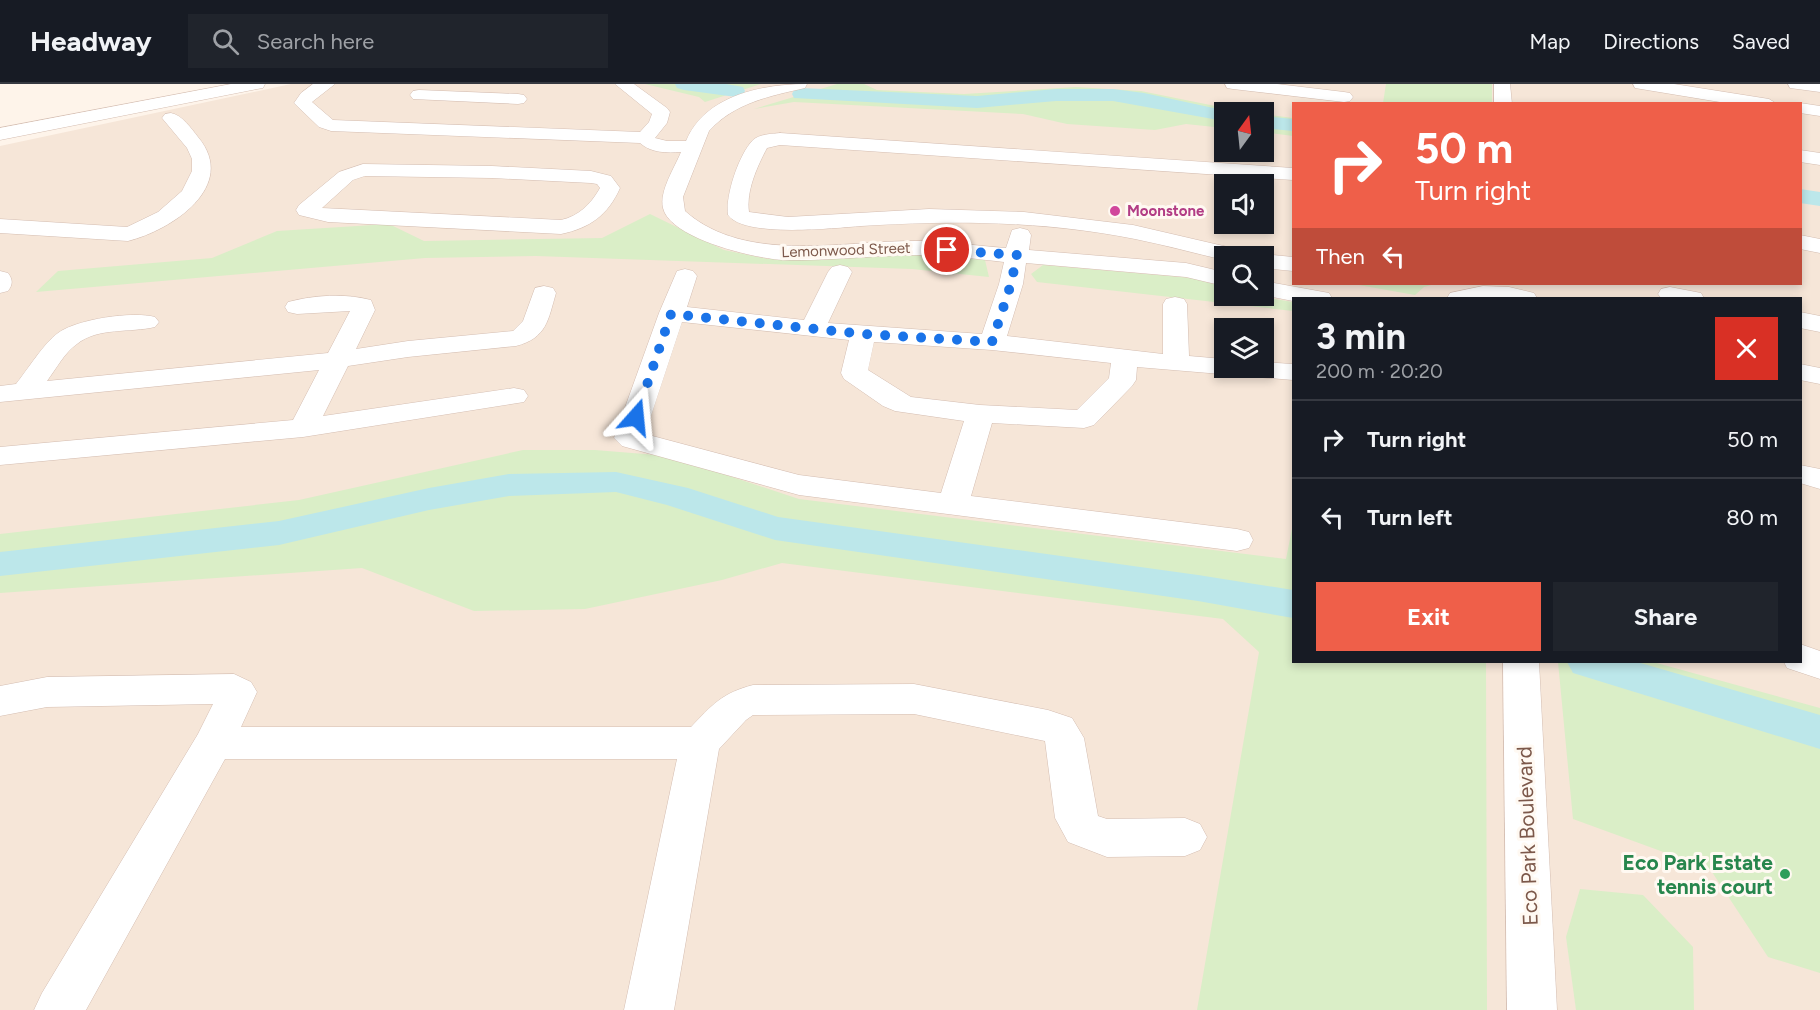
<!DOCTYPE html>
<html lang="en">
<head>
<meta charset="utf-8">
<style>
  :root { --surface:#171b24; --page:#20242c; --text:#f1f3f6; --muted:#9ea1a6; --line:#363941; --accent:#ef5f49 }
  body { margin:0; font-family:Figtree,sans-serif; background:var(--page); color:var(--text); height:100vh; display:flex; flex-direction:column; font-size:22px; white-space:nowrap }
  * { box-sizing:border-box; margin:0 }
  p { font-size:20px; color:var(--muted) }
  .icon { flex:none; width:33px; height:33px; fill:none; stroke:currentColor; stroke-width:2; stroke-linecap:round; stroke-linejoin:round }
  .map { position:relative; flex:1; overflow:hidden }
  .drawer { position:absolute; left:1292px; top:213px; width:510px; height:366px; display:flex; flex-direction:column; background:var(--surface); border-radius:0px; box-shadow:0 3px 9px #0003 }
  .drawer>* { flex:none }
  .guide { position:absolute; left:1292px; top:18px; width:510px; height:183px; border-radius:0px; box-shadow:0 3px 9px #0003; background:#ef5f49; color:#fff; overflow:hidden }
  .needle { width:39px; rotate:15deg }
  .tools { position:absolute; left:1214px; top:18px; display:grid; gap:12px }
  .tools a { display:grid; place-items:center; width:60px; height:60px; border-radius:0px; background:var(--surface); box-shadow:0 3px 9px #0003; font-size:30px }
  .pin { position:absolute; display:grid; place-items:center; width:51px; height:51px; color:#fff; margin:-26px; border:3px solid #fff; border-radius:50%; box-shadow:0 2px 6px #0007 }
  .me { position:absolute; width:66px; margin:-33px; rotate:18deg; stroke-linejoin:round; filter:drop-shadow(0 0 4px #0008) }
  .turn { display:flex; align-items:center; gap:21px; height:126px; padding:0 24px; font-size:27px }
  .turn .icon { width:78px; height:78px; stroke-width:2.5 }
  .turn b { display:block; font-size:42px; line-height:51px }
  .then { display:flex; align-items:center; height:57px; padding:0 24px; background:#0003; gap:12px; font-size:22px }
  .round { display:grid; place-items:center; flex:none; width:63px; height:63px; border-radius:0px; background:var(--page) }
  .head { display:flex; align-items:center; justify-content:space-between; height:102px; padding:0 24px }
  h1 { font-size:36px; font-weight:700; line-height:45px }
  .cta { display:flex; gap:12px; margin-top:auto; padding:12px 24px }
  .cta a { flex:1; height:69px; border-radius:0px; background:var(--accent); color:#fff; font-size:24px; font-weight:700; line-height:69px; text-align:center }
  .cta a+a { background:var(--page); color:var(--text) }
  ul { padding:0; list-style:none }
  li { display:flex; align-items:center; gap:18px; height:78px; padding:0 24px; border-top:2px solid var(--line) }
  li div { flex:1 }
  li b { display:block; font-size:22px }
  li em { font-style:normal }
  header { display:flex; align-items:center; gap:36px; box-sizing:border-box; height:84px; padding:0 30px; background:var(--surface); border-bottom:2px solid var(--line) }
  header strong { font-size:28px }
  nav { display:flex; gap:33px; margin-inline-start:auto; font-size:21px }
  .search { width:420px; height:54px; background:var(--page); display:flex; align-items:center; gap:15px; box-sizing:border-box; padding:0 21px; border-radius:0px; color:var(--muted); font-size:22px }
  .map>svg:first-child { display:block }
  .residential { fill:#f6e6d8; fill-rule:evenodd }
  .green { fill:#daeec7 }
  .lines { fill:none; stroke-linecap:round; stroke-linejoin:round }
  .canal { fill:#bce7ea; fill-rule:evenodd }
  .minor-casing { stroke:#d4bdb1; stroke-width:1 }
  .tertiary-casing { stroke:#d4bdb1; stroke-width:1 }
  .minor { fill:#fff; fill-rule:evenodd }
  .tertiary { fill:#fff; fill-rule:evenodd }
  .route { stroke:#1a73e8; stroke-width:10; stroke-dasharray:0 18 }
  .hotel-dot { fill:#d1479c; stroke:#fff9f2; stroke-width:2 }
  .leisure-dot { fill:#2e9e5b; stroke:#fff9f2; stroke-width:2 }
  .labels { text-anchor:middle; dominant-baseline:central; stroke-width:6; stroke-linejoin:round; paint-order:stroke }
  .far-hotel-label { font-size:15px; font-weight:bold; fill:#b23c85; stroke:#fff9f2; text-anchor:start }
  .far-street-label { font-size:15px; fill:#7c584a; stroke:#fff9f2 }
  .near-street-label { font-size:21px; fill:#7c584a; stroke:#fff9f2 }
  .near-leisure-label { font-size:21px; font-weight:bold; fill:#27864d; stroke:#fff9f2; text-anchor:end }
</style>
</head>
<body>
<header>
<strong>Headway</strong>
<div class="search"><svg class="icon" aria-label="search" viewBox="0 0 24 24"><circle cx="10" cy="10" r="6"/><path d="M15 15l6 6"/></svg>Search here</div>
<nav><a>Map</a><a>Directions</a><a>Saved</a></nav>
</header>
<div class="map">
<svg width="1820" height="926" viewBox="0 0 1820 926">
  <rect width="100%" height="100%" fill="#fef4ea"/>
  <!-- residential -->
  <path class="residential" d="M 291,0 L 1820,0 L 1820,926 L 0,926 L 0,62 ZM 1293,20 L 1800,20 L 1800,200 L 1293,200 ZM 1224,28 L 1263,28 L 1263,68 L 1224,68 ZM 1224,100 L 1263,100 L 1263,140 L 1224,140 ZM 1224,172 L 1263,172 L 1263,212 L 1224,212 ZM 1293,214 L 1800,214 L 1800,578 L 1293,578 ZM 1224,244 L 1263,244 L 1263,284 L 1224,284 Z"/>
  <!-- green -->
  <g class="green">
    <polygon points="645,0 761,0 705,18 699,13"/>
    <polygon points="837,0 864,0 877,6 964,10 1076,3 1141,7 1245,28 1224,28 1224,44 1186,40 1155,46 1067,40 1023,30 794,18 754,25"/>
    <polygon points="1386,0 1492,0 1492,19 1383,19"/>
    <polygon points="1263,30 1293,34 1293,52 1263,48"/>
    <polygon points="650,130 724,166 768,175 904,170 985,176 989,193 912,185 536,172 425,174 36,208 58,187 212,174 277,147 389,140 424,157 602,154"/>
    <polygon points="1043,181 1192,194 1224,203 1224,212 1255,212 1293,218 1293,227 1037,198 1031,190"/>
    <polygon points="1353,200 1435,200 1424,203 1415,211"/>
    <polygon points="523,366 595,366 669,372 799,415 1286,475 1293,440 1293,578 1486,578 1487,926 1197,926 1259,568 1223,535 782,479 722,496 585,525 474,527 362,484 0,509 0,450 299,416"/>
    <polygon points="1558,578 1653,578 1820,624 1820,889 1768,873 1710,785 1573,735"/>
    <polygon points="1580,805 1643,811 1693,863 1694,926 1576,926 1566,853"/>
  </g>
  <g class="lines">
    <!-- canal -->
    <g class="canal">
      <polygon points="675,0 726,0 743,3 745,7 743,11 736,13 684,6 677,4"/>
      <polygon points="801,4 977,12 1056,5 1113,5 1144,9 1232,28 1224,28 1224,37 1113,17 1056,17 977,24 794,14 792,10 794,6"/>
      <polygon points="1263,32 1293,35 1293,47 1263,44"/>
      <polygon points="1800,105 1820,108 1820,122 1800,119"/>
      <polygon points="616,388 688,404 778,433 1198,491 1293,506 1293,534 1198,517 775,456 667,421 616,408 509,412 429,426 279,461 0,492 0,468 279,437 429,404 509,390"/>
      <polygon points="1567,578 1637,578 1820,631 1820,665 1573,589"/>
    </g>
    <!-- minor casing -->
    <g class="minor-casing">
      <g id="minor">
        <path d="M 313,0 L 335,0 L 312,18 L 333,36 L 640,48 L 649,38 L 652,30 L 615,0 L 634,0 L 667,24 L 670,28 L 667,39 L 655,54 L 667,57 L 686,57 C 705,11 763,0 807,0 L 805,4 C 770,12 734,19 709,47 L 683,113 L 685,127 C 747,182 849,155 924,157 C 952,158 979,162 1006,164 L 1012,146 L 1020,144 L 1028,146 L 1031,151 L 1029,166 L 1186,179 L 1224,188 L 1224,202 L 1186,193 L 1026,179 L 1023,200 L 1007,252 L 1163,270 L 1163,220 L 1166,215 L 1175,213 L 1184,215 L 1187,220 L 1189,272 L 1224,275 L 1224,284 L 1263,284 L 1263,278 L 1292,280 L 1293,296 L 1137,283 L 1136,296 L 1132,302 L 1094,341 L 1084,344 L 992,339 L 971,412 L 1237,445 L 1249,448 L 1253,456 L 1249,464 L 1237,467 L 799,411 L 622,362 L 614,354 L 659,229 L 677,187 L 685,185 L 693,187 L 697,192 L 687,223 L 804,236 L 828,188 L 832,183 L 840,181 L 848,183 L 852,188 L 828,239 L 982,250 L 999,200 L 1004,178 C 977,175 949,171 922,171 C 876,171 830,177 784,176 C 757,175 670,155 663,124 C 659,107 675,83 681,68 C 667,69 651,69 640,59 L 331,47 L 319,43 L 294,19 L 301,9 ZM 682,238 L 849,256 L 841,289 L 844,295 L 883,322 L 895,327 L 964,337 L 941,409 L 799,391 L 645,350 ZM 874,258 L 992,266 L 1111,279 L 1109,294 L 1077,326 L 980,321 L 911,313 L 868,286 Z"/>
        <polygon points="1225,0 1277,0 1344,8 1350,9 1353,13 1350,17 1344,18 1233,5 1227,4"/>
        <polygon points="1494,0 1510,0 1512,20 1494,20"/>
        <polygon points="1633,0 1674,0 1769,15 1777,20 1732,20 1641,5 1635,4"/>
        <polygon points="1788,0 1820,0 1820,8 1790,4"/>
        <polygon points="419,6 518,10 524,11 527,15 524,19 518,20 413,15 410,11 413,7"/>
        <polygon points="1800,19 1820,22 1820,32 1800,29 1800,20 1797,20"/>
        <path d="M 171,29 C 182,31 191,44 198,53 C 239,102 172,146 128,157 L 0,149 L 0,135 L 127,143 L 158,128 L 182,107 L 192,87 L 192,75 L 187,64 L 162,34 L 165,30 Z"/>
        <path d="M 780,49 L 1293,84 L 1293,96 L 780,61 L 767,64 C 757,83 746,107 749,128 L 788,133 L 929,125 L 1024,128 L 1133,141 L 1245,167 L 1248,172 L 1224,172 L 1224,176 C 1194,169 1165,161 1135,155 C 1045,137 952,136 861,142 C 835,144 744,154 728,131 C 725,112 739,70 753,56 C 760,50 771,50 780,49 Z"/>
        <polygon points="1800,66 1820,69 1820,81 1800,78"/>
        <path d="M 363,80 L 492,82 L 591,87 L 611,92 L 620,104 C 608,131 590,144 561,150 L 328,138 L 299,131 L 296,126 L 299,121 L 339,88 ZM 365,92 L 492,94 L 591,99 L 597,100 L 600,104 C 591,120 579,132 561,136 L 322,124 L 353,96 Z"/>
        <polygon points="1800,151 1820,155 1820,169 1800,165"/>
        <polygon points="1263,170 1293,173 1293,187 1263,184 1263,172 1255,172"/>
        <path d="M 0,187 L 8,189 C 13,196 13,200 8,207 L 0,209 Z"/>
        <polygon points="1263,197 1329,209 1332,214 1293,214 1293,217 1263,211"/>
        <path d="M 544,202 L 553,204 L 556,209 C 548,236 547,254 516,262 L 408,273 L 348,282 L 323,332 L 514,304 L 524,306 L 528,312 L 524,318 L 303,353 L 0,381 L 0,363 L 293,336 L 319,286 L 0,318 L 0,302 L 16,300 C 28,285 44,259 58,249 C 77,235 133,227 155,233 L 159,238 L 155,243 C 130,249 98,243 77,260 C 65,268 56,285 47,297 L 328,269 L 350,227 L 297,230 L 288,228 L 285,223 L 288,218 C 314,211 345,209 371,216 L 375,226 L 356,265 L 408,257 L 513,247 L 523,237 L 535,204 Z"/>
        <polygon points="1483,202 1509,203 1534,209 1537,214 1447,214 1450,209"/>
        <polygon points="1670,203 1701,209 1704,214 1661,214 1658,210 1661,205"/>
        <polygon points="1800,228 1820,232 1820,248 1800,244"/>
        <polygon points="1800,280 1820,284 1820,300 1800,296"/>
        <polygon points="1800,381 1820,385 1820,405 1800,399"/>
        <polygon points="1800,560 1820,567 1820,595 1787,584 1784,578 1800,578"/>
        <polygon points="1503,578 1539,578 1557,926 1507,926"/>
        <path d="M 234,590 L 251,598 L 257,608 L 241,643 L 691,643 C 712,621 722,609 753,601 L 914,600 L 1048,626 L 1072,634 L 1084,654 L 1098,732 L 1107,735 L 1185,734 L 1200,740 L 1207,753 L 1200,766 L 1185,772 L 1107,773 L 1068,758 L 1055,734 L 1045,657 L 914,630 L 753,631 L 746,636 L 719,665 L 674,926 L 624,926 L 677,675 L 225,675 L 86,926 L 34,926 L 42,909 L 198,650 L 213,620 L 47,623 L 0,632 L 0,602 L 47,593 Z"/>
      </g>
    </g>
    <!-- tertiary casing -->
    <g class="tertiary-casing">
      <polygon id="tertiary" points="231,0 265,0 263,4 257,5 0,56 0,44"/>
    </g>
    <!-- minor -->
    <use href="#minor" class="minor"/>
    <!-- tertiary -->
    <use href="#tertiary" class="tertiary"/>
  </g>
  <g class="lines">
    <!-- route -->
    <polyline class="route" points="636,333 671,230 863,250 992,258 1011,200 1017,171 947,166"/>
  </g>
  <!-- markers -->
  <circle class="hotel-dot" cx="1115" cy="127" r="6"/>
  <circle class="leisure-dot" cx="1785" cy="790" r="6"/>
  <g class="labels">
    <!-- far-hotel labels -->
    <g class="far-hotel-label">
      <text x="1127" y="127">Moonstone</text>
    </g>
    <!-- far-street labels -->
    <g class="far-street-label">
      <text transform="translate(846 166) rotate(-2)">Lemonwood Street</text>
    </g>
    <!-- near-street labels -->
    <g class="near-street-label">
      <text transform="translate(1527 752) rotate(-92)">Eco Park Boulevard</text>
    </g>
    <!-- near-leisure labels -->
    <g class="near-leisure-label">
      <text x="1773" y="778">Eco Park Estate<tspan x="1773" dy="24">tennis court</tspan></text>
    </g>
  </g>
</svg>
<div class="tools">
<a><svg class="needle" viewBox="-14 -14 28 28"><path d="M0-13l5 13h-10z" fill="#e53935"/><path d="M0 13l5-13h-10z" fill="#9ea1a6"/></svg></a>
<a><svg class="icon" aria-label="sound" viewBox="0 0 24 24"><path d="M4 9h4l5-4v14l-5-4H4zM17 9q2 3 0 6"/></svg></a>
<a><svg class="icon" aria-label="search" viewBox="0 0 24 24"><circle cx="10" cy="10" r="6"/><path d="M15 15l6 6"/></svg></a>
<a><svg class="icon" aria-label="layers" viewBox="0 0 24 24"><path d="M12 4l9 5-9 5-9-5zM3 14l9 5 9-5"/></svg></a>
</div>
<div class="pin" style="left:947px;top:166px;background:#d93025"><svg class="icon" aria-label="arrive" viewBox="0 0 24 24"><path d="M6 21V4h12l-3 4 3 4H6"/></svg></div>
<svg class="me" style="left:636px;top:333px" viewBox="-20 -20 40 40"><path d="M0-17L14 15 0 8-14 15z" fill="#1a73e8" stroke="#fff" stroke-width="4"/></svg>
<div class="guide">
<div class="turn"><svg class="icon" aria-label="right" viewBox="0 0 24 24"><path d="M7 20v-9h11M14 6l5 5-5 5"/></svg><div><b>50 m</b>Turn right</div></div>
<div class="then">Then<svg class="icon" aria-label="left" viewBox="0 0 24 24"><path d="M17 20v-9H6M10 6l-5 5 5 5"/></svg></div>
</div>
<section class="drawer">
<div class="head"><div><h1>3 min</h1><p>200 m · 20:20</p></div><a class="round" style="background:#d93025;color:#fff"><svg class="icon" aria-label="close" viewBox="0 0 24 24"><path d="M6 6l12 12M18 6L6 18"/></svg></a></div>
<ul>
<li><svg class="icon" aria-label="right" viewBox="0 0 24 24"><path d="M7 20v-9h11M14 6l5 5-5 5"/></svg><div><b>Turn right</b></div><em>50 m</em></li>
<li><svg class="icon" aria-label="left" viewBox="0 0 24 24"><path d="M17 20v-9H6M10 6l-5 5 5 5"/></svg><div><b>Turn left</b></div><em>80 m</em></li>
</ul>
<div class="cta"><a>Exit</a><a>Share</a></div>
</section>
</div>
</body>
</html>
